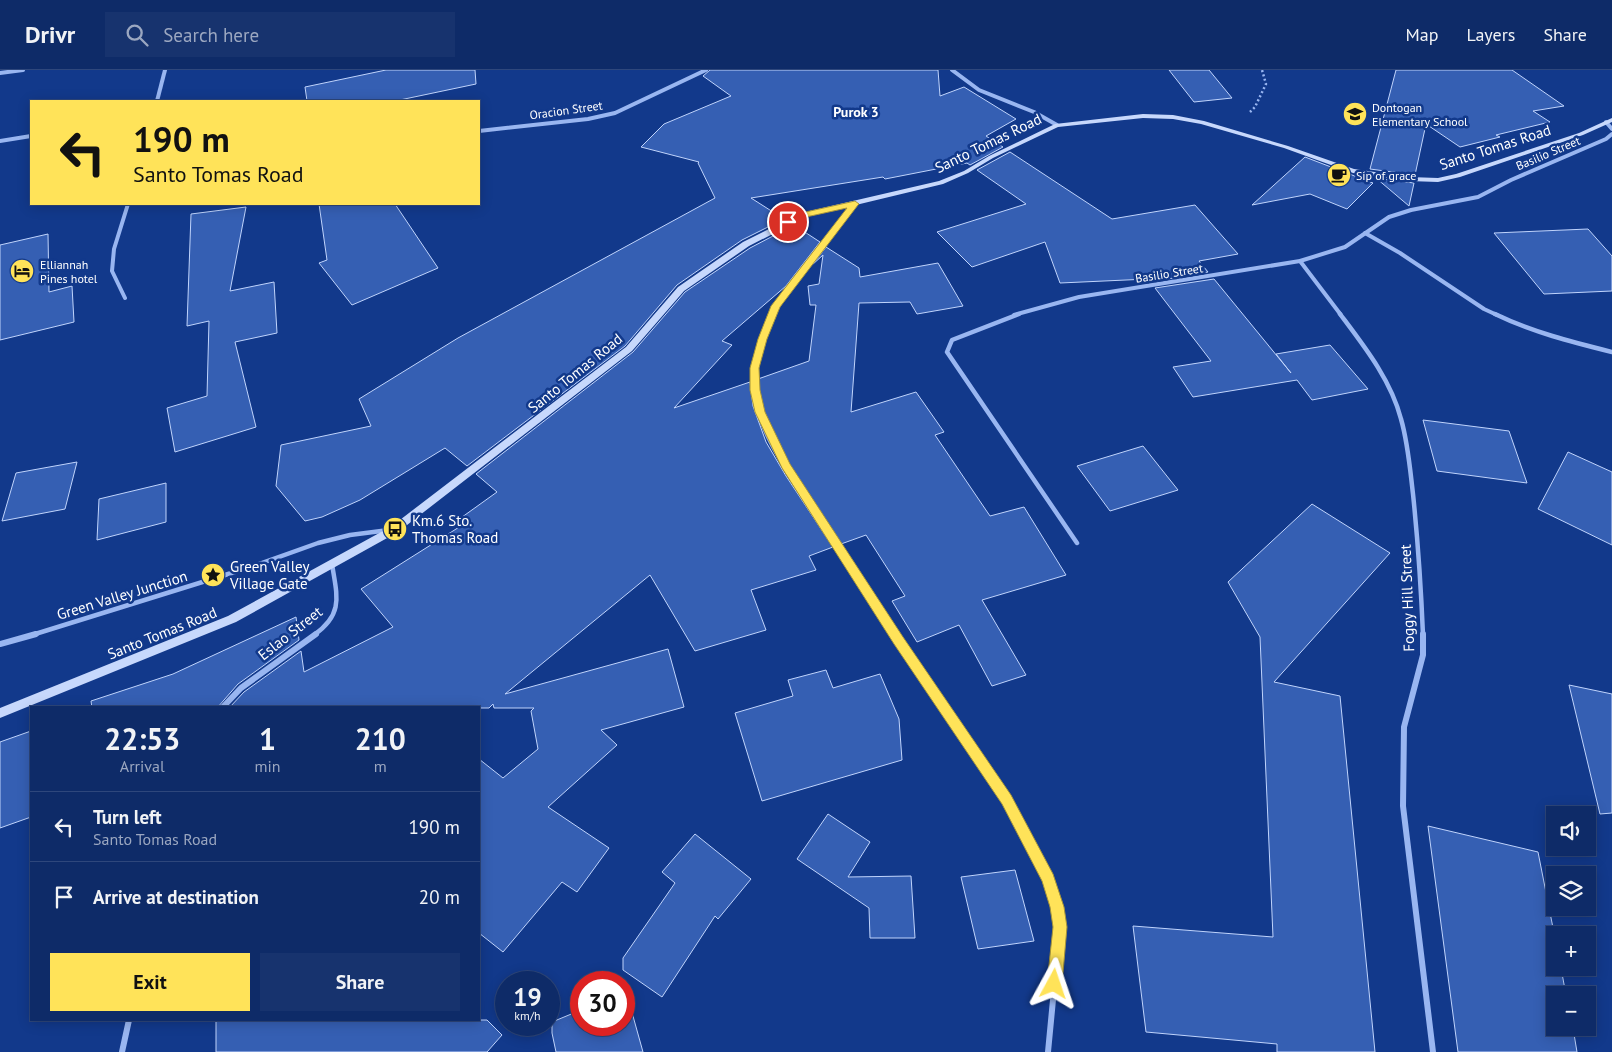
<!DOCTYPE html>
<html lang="en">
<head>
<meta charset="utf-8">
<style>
  :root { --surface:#0e2b68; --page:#17336e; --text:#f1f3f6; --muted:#9ba7c0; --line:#2e477c; --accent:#ffe359 }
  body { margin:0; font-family:"PT Sans",sans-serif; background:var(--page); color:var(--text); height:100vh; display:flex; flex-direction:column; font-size:19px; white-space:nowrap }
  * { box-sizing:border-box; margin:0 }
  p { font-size:16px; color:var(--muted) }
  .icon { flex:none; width:28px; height:28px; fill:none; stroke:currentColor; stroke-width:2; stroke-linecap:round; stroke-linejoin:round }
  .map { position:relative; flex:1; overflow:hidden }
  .drawer { position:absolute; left:30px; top:636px; width:450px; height:315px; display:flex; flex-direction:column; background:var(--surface); border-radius:0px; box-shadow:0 2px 12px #0003,0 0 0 1px var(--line) }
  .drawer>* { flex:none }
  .banner { position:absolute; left:30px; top:30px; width:450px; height:105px; border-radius:0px; box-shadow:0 2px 12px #0003,0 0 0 1px var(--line); background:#ffe359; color:#111; overflow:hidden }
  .buttons { position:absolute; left:1546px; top:736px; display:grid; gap:10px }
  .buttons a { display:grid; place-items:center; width:50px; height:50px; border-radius:0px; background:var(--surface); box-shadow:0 2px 12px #0003,0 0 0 1px var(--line); font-size:25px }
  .speed { position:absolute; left:495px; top:901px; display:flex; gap:10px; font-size:25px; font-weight:700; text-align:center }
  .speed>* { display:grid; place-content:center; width:65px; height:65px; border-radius:50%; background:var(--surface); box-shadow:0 2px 12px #0003,0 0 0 1px var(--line); line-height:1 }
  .speed small { font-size:12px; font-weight:400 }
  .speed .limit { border:8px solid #d22; background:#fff; color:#111 }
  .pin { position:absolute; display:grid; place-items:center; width:42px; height:42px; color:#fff; margin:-21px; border:2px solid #fff; border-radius:50%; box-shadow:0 1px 5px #0007 }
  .me { position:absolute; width:55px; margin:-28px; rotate:5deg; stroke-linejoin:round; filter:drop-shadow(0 0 4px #0008) }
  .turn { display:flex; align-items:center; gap:18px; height:105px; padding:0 20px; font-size:22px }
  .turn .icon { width:65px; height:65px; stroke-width:2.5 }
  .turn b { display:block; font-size:35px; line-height:42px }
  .eta { display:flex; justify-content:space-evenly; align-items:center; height:85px; text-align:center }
  .eta b { font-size:30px; font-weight:700; line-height:35px }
  .cta { display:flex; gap:10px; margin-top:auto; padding:10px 20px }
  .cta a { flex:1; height:58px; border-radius:0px; background:var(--accent); color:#111; font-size:20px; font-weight:700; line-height:58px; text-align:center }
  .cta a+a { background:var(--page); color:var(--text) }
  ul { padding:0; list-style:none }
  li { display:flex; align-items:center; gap:15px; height:70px; padding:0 20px; border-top:1px solid var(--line) }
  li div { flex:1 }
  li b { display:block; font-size:19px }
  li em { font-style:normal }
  header { display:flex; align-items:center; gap:30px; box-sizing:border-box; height:70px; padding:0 25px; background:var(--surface); border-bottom:1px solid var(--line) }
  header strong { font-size:24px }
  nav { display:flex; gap:28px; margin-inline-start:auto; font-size:18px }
  .search { width:350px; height:45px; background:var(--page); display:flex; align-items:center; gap:12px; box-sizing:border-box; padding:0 18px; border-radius:0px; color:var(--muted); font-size:19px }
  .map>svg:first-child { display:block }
  .building { fill:#355fb3; stroke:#c0d4fc }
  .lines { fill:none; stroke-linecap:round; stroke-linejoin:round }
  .path { stroke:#99b6f1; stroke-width:2.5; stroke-dasharray:2 2.5; stroke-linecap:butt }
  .street-far2 { stroke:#99b6f1; stroke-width:4 }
  .street-far1 { stroke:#99b6f1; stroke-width:4.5 }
  .street { stroke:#99b6f1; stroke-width:6 }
  .secondary { fill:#c7d8fc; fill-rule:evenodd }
  .route { fill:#ffe359; stroke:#a6943a }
  .labels { text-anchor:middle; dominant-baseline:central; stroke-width:5; stroke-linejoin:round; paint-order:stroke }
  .far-poi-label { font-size:12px; fill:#fff; stroke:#12398b; text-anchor:start }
  .far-street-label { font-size:12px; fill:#fff; stroke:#12398b }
  .far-neighbourhood-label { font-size:14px; font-weight:bold; fill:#fff; stroke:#12398b }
  .street-label { font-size:15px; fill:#fff; stroke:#12398b }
  .poi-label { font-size:15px; fill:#fff; stroke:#12398b; text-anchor:start }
</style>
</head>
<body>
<header>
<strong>Drivr</strong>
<div class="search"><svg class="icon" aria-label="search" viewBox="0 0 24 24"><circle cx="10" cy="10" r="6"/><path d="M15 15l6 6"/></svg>Search here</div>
<nav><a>Map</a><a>Layers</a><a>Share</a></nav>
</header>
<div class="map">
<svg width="1612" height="982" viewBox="0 0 1612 982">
  <rect width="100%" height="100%" fill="#12398b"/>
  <!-- building -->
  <g class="building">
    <polygon points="386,0 475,0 476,14 395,31 307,31 305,17"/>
    <polygon points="710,0 938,0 940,26 964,17 1016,49 986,66 1003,77 970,95 967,93 885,109 883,107 751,128 784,149 742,170 677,215 625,276 467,396 445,378 360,430 322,447 305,451 276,416 281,375 371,356 359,329 458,268 715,128 698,93 699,92 641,77 664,54 731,26 703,6"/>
    <polygon points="1169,0 1209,0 1232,28 1194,32"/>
    <polygon points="1396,0 1512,0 1564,36 1533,41 1550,52 1496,65 1500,67 1460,77 1426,54 1415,105 1370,99"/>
    <polygon points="1010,82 1112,149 1195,135 1238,184 1199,191 1208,202 1150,212 1148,209 1060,213 1045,172 972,197 937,162 1026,134 977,100"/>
    <polygon points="1305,87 1331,97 1373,113 1347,139 1310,124 1252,135"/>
    <polygon points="1376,108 1414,113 1409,136"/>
    <polygon points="319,134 395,134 438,198 352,235 319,193 327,190"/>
    <polygon points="246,137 230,221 274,212 277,263 235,272 256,357 175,382 167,338 207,326 209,251 187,256 191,144"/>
    <polygon points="794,155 820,172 786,216 722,271 732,275 674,338 750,312 753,336 766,372 786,406 833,477 809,486 816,500 751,520 766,560 695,581 650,505 505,624 668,579 684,637 601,660 617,675 548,737 609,778 577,822 562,812 503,882 479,863 479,689 503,708 538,679 531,641 534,638 494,638 493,634 489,638 229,638 244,622 301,581 304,602 393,557 361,519 464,454 458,450 497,422 476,404 633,282 685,222 750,178"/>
    <polygon points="1588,159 1612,186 1612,221 1544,224 1494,163"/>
    <polygon points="48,164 49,222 72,216 74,252 0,270 0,175"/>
    <polygon points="826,177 859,198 860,207 938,193 963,236 917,244 910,232 859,233 851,342 916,322 944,362 935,365 990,446 1024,437 1066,505 982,530 1026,605 992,616 959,555 917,572 892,531 905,526 866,465 841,474 793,402 773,368 761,334 758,309 809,291 816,235 810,235 808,216 819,214 823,185 812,195"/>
    <polygon points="1214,209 1291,303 1276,284 1330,275 1368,319 1312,330 1297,310 1193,327 1173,297 1211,291 1155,218"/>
    <polygon points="1423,350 1509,361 1527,413 1437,401"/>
    <polygon points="1143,376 1178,420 1110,441 1077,396"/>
    <polygon points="1568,382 1612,402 1612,475 1538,439"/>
    <polygon points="77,392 65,439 2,451 16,403"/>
    <polygon points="166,413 166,452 97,470 99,429"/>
    <polygon points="1312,434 1390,483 1274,612 1340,626 1375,982 1277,982 1277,974 1146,962 1133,856 1273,867 1260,567 1228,512"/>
    <polygon points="296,547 299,570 238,614 217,638 92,638 91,631 173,604"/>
    <polygon points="826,600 833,618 880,604 899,649 902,690 762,731 735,643 793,626 788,610"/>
    <polygon points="1569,615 1612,624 1612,743 1600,744"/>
    <polygon points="31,661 31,747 0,758 0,672"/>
    <polygon points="828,744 870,772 848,807 911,806 915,868 870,868 869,838 797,789"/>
    <polygon points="1428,756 1538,782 1555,868 1555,898 1561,898 1566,925 1555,925 1555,958 1573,958 1577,982 1458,982"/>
    <polygon points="695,764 751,809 718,849 715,846 662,927 623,900 623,888 675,813 662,802"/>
    <polygon points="1015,800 1034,871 978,879 961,807"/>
    <polygon points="626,921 643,982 556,982 552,963 552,952 581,940 581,955 624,955 624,922"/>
    <polygon points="216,950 487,950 502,965 487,982 216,982"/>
  </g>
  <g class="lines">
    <!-- path -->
    <polyline class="path" points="1250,42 1255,37 1266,14 1262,0"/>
    <!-- street-far2 -->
    <g class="street-far2">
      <polyline points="952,0 979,20 1034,42 1057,55"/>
      <polyline points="0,3 23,0"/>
      <polyline points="157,31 165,0"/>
      <polyline points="1606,52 1612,59"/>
      <polyline points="479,61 588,49 615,43 706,0"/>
      <polyline points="0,71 31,66"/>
      <polyline points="1365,163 1400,183 1484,239 1497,245"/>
      <polyline points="1300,191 1341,245"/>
      <polyline points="125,228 112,201 114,179 128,134"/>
      <polyline points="773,245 794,211 855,134"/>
      <polyline points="1014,245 1079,227 1300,191 1345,177 1389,147 1411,140 1478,127 1511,110 1606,69 1612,64"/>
    </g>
    <!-- street-far1 -->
    <g class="street-far1">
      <path d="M 774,244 C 762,266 753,291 754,316 C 757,366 795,411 821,451 C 846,489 871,527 896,565"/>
      <polyline points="1019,244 952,270 947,282 1077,473"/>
      <path d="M 1340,244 C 1364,276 1391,310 1401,349 C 1408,373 1410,399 1413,424 C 1418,472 1421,517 1423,565"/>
      <path d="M 1495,244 C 1532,262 1572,272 1612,282"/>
      <polyline points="32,565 254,496 318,473 350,465 389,460"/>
      <path d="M 314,565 C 344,544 337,526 332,494"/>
    </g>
    <!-- street -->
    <g class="street">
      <polyline points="895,564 1011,738 1042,797 1053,827 1060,857 1048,982"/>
      <polyline points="1423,564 1423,585 1404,657 1403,736 1433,982"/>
      <polyline points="0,574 36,564"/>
      <polyline points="222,638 241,618 316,564"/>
      <polyline points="122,982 129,950"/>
    </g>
    <!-- secondary -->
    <polygon class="secondary" points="1143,44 1173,45 1204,51 1288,76 1354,99 1409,107 1438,108 1456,104 1579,63 1612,48 1612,52 1583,65 1460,107 1438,112 1409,111 1353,103 1284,78 1201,54 1173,49 1143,48 1058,57 993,88 968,103 943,114 806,147 749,176 684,221 632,281 398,462 236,552 0,648 0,638 228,546 392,456 626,277 678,217 743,172 801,143 939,111 964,101 989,86 1055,54"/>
  </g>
  <!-- route -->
  <polygon class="route" points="855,131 859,134 858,135 780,237 767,269 759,298 760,320 765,342 790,394 903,567 1011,725 1053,804 1064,837 1067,857 1062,914 1060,919 1054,921 1049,919 1047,914 1053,857 1050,837 1042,811 1002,734 894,574 782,398 755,342 750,320 750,298 758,269 771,236 847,138 806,147 788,155 784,152 801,143"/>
  <!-- icons -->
  <defs>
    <g id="school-disc" transform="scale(1.25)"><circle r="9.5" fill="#ffe359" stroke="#12398b"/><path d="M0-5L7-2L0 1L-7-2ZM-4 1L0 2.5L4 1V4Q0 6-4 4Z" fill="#111"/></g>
    <g id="cafe-disc" transform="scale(1.25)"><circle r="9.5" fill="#ffe359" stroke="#12398b"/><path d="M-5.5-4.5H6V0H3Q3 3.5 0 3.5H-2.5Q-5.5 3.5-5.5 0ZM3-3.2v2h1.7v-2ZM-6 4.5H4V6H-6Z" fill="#111"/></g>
    <g id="hotel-disc" transform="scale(1.25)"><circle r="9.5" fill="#ffe359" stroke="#12398b"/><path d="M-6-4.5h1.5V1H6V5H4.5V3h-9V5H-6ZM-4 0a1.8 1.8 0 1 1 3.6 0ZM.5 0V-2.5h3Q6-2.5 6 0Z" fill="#111"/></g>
    <g id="bus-disc" transform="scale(1.25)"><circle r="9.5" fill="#ffe359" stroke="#12398b"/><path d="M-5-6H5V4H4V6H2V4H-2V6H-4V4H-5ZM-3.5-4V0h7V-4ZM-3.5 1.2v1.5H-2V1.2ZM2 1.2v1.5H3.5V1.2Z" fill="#111"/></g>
    <g id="sight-disc" transform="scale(1.25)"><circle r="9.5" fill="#ffe359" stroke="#12398b"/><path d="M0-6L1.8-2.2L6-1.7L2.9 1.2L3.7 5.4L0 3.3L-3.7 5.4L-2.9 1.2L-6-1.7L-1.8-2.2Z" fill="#111"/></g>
  </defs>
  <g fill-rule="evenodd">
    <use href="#school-disc" x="1355" y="44"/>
    <use href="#cafe-disc" x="1339" y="105"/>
    <use href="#hotel-disc" x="22" y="201"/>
    <use href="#bus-disc" x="395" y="459"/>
    <use href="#sight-disc" x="213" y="505"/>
  </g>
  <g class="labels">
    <!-- far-poi labels -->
    <g class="far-poi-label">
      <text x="1372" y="37">Dontogan<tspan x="1372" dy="14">Elementary School</tspan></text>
      <text x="1356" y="105">Sip of grace</text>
      <text x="40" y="194">Elliannah<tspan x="40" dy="14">Pines hotel</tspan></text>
    </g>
    <!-- far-street labels -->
    <g class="far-street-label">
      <text transform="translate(566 40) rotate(-8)">Oracion Street</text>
      <text transform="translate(1548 83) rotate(-23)">Basilio Street</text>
      <text transform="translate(1169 203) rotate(-9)">Basilio Street</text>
    </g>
    <!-- far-neighbourhood labels -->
    <g class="far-neighbourhood-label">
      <text x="856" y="42">Purok 3</text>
    </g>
    <!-- street labels -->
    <g class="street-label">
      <text transform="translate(988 73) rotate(-26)">Santo Tomas Road</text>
      <text transform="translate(1495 77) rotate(-18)">Santo Tomas Road</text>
      <text transform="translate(575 303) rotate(-39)">Santo Tomas Road</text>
      <text transform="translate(122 525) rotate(-17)">Green Valley Junction</text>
      <text transform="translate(1407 528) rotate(-92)">Foggy Hill Street</text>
      <text transform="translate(162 563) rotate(-22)">Santo Tomas Road</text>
      <text transform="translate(290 563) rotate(-38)">Eslao Street</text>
    </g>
    <!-- poi labels -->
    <g class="poi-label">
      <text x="412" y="450">Km.6 Sto.<tspan x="412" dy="17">Thomas Road</tspan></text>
      <text x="230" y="496">Green Valley<tspan x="230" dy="17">Village Gate</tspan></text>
    </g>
  </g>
</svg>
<div class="buttons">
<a><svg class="icon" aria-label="sound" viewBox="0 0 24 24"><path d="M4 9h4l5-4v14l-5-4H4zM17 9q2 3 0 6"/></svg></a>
<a><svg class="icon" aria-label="layers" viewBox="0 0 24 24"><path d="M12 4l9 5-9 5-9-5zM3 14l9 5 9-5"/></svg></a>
<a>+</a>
<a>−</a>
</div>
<div class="speed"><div>19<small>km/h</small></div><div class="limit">30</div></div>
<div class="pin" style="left:788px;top:152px;background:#d93025"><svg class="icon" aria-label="arrive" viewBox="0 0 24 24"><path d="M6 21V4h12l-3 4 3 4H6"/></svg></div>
<svg class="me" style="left:1054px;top:914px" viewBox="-20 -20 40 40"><path d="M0-17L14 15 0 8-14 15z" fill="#ffe359" stroke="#fff" stroke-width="4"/></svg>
<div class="banner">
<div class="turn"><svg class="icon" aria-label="left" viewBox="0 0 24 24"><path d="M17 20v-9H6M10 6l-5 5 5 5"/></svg><div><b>190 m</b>Santo Tomas Road</div></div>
</div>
<section class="drawer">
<div class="eta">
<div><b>22:53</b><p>Arrival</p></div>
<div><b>1</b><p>min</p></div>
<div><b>210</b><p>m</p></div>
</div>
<ul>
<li><svg class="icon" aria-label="left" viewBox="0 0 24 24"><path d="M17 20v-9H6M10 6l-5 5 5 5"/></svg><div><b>Turn left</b><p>Santo Tomas Road</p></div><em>190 m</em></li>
<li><svg class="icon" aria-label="arrive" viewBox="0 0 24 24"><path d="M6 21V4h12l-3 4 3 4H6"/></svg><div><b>Arrive at destination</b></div><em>20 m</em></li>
</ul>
<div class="cta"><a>Exit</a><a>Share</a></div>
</section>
</div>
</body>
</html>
